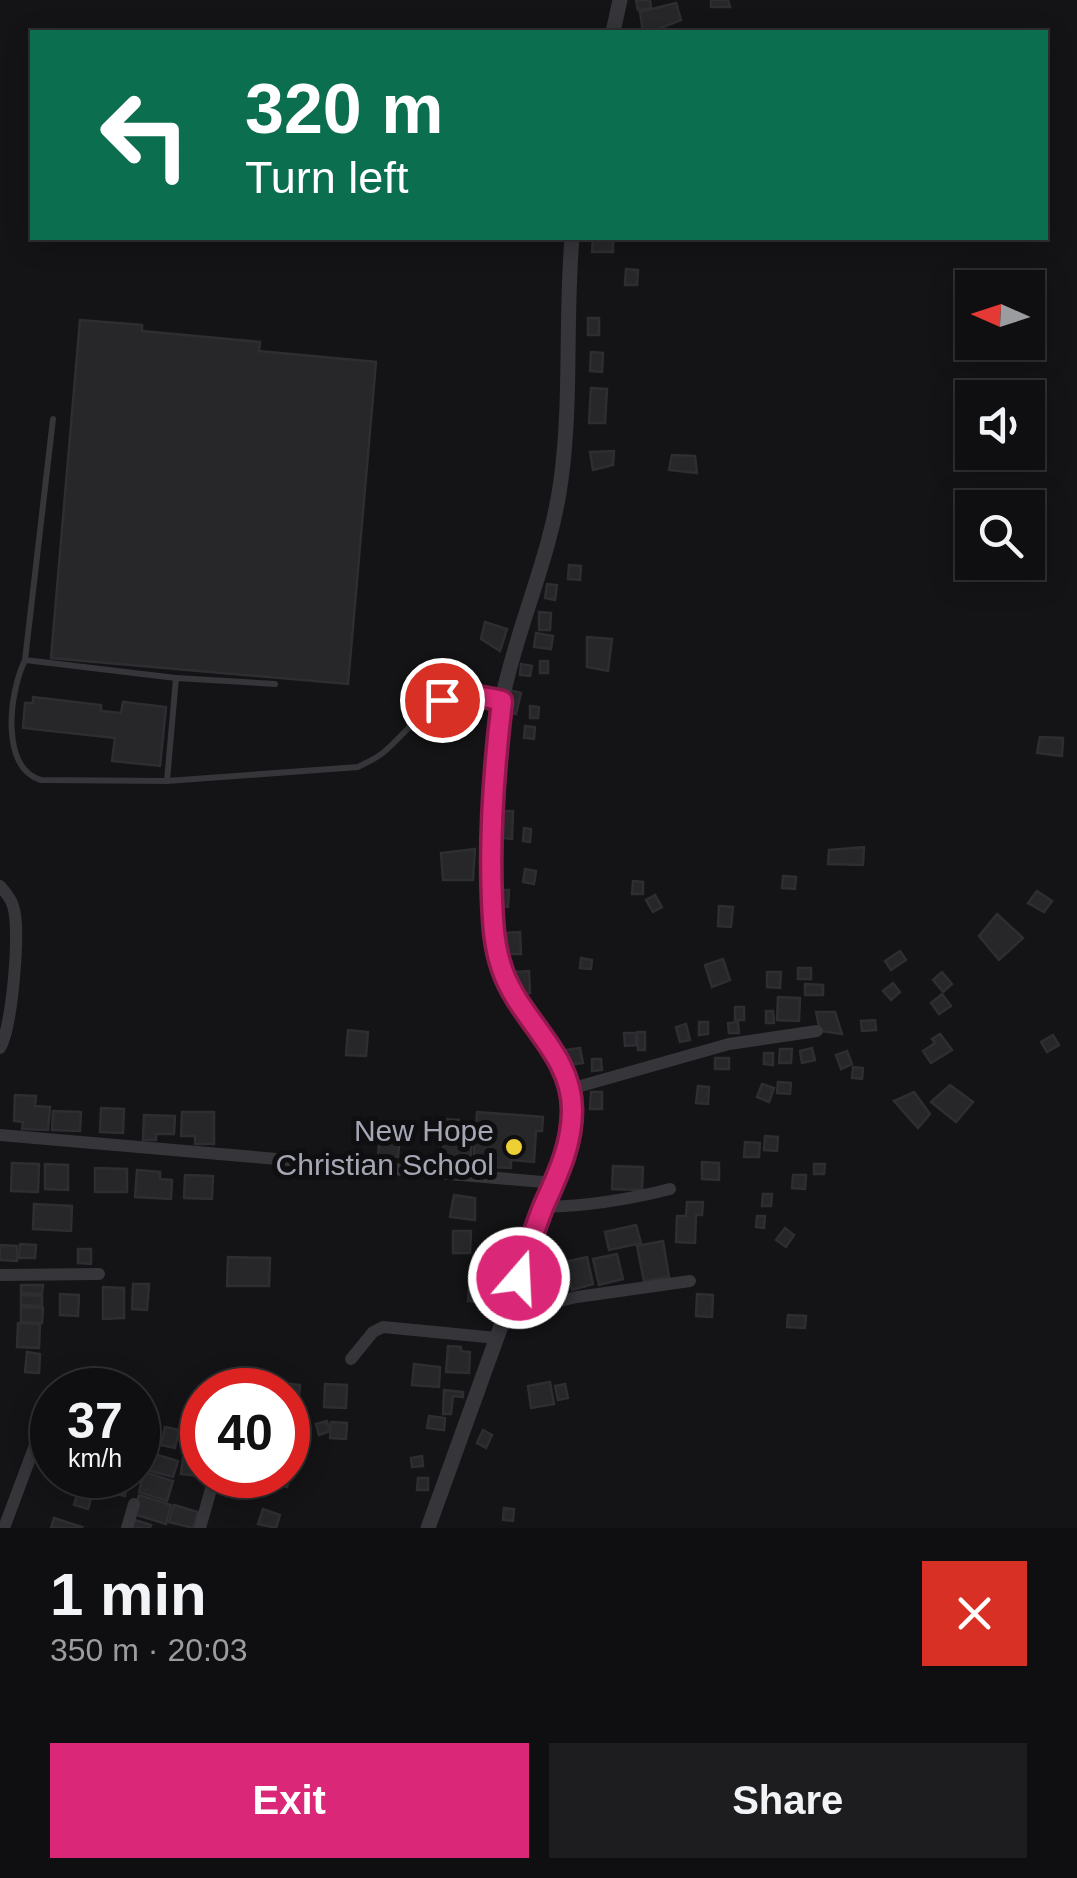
<!DOCTYPE html>
<html lang="en">
<head>
<meta charset="utf-8">
<style>
  :root { --surface:#0f0e10; --page:#1d1c1e; --text:#f1f3f6; --muted:#9b9c9f; --line:#2f2e30; --accent:#db2777 }
  body { margin:0; font-family:Arial,sans-serif; background:var(--page); color:var(--text); height:100vh; display:flex; flex-direction:column; font-size:38px; white-space:nowrap }
  * { box-sizing:border-box; margin:0 }
  p { font-size:32px; color:var(--muted) }
  .icon { flex:none; width:55px; height:55px; fill:none; stroke:currentColor; stroke-width:2; stroke-linecap:round; stroke-linejoin:round }
  .map { position:relative; height:1528px; overflow:hidden }
  .details { display:flex; flex-direction:column; background:var(--surface); flex:1 }
  .details>* { flex:none }
  .top-card { position:absolute; left:30px; top:30px; width:1018px; height:210px; border-radius:0px; box-shadow:0 5px 25px #0003,0 0 0 2px var(--line); background:#0b6e4f; color:#fff; overflow:hidden }
  .needle { width:65px; rotate:273deg }
  .buttons { position:absolute; left:955px; top:270px; display:grid; gap:20px }
  .buttons a { display:grid; place-items:center; width:90px; height:90px; border-radius:0px; background:var(--surface); box-shadow:0 5px 25px #0003,0 0 0 2px var(--line); font-size:50px }
  .speed { position:absolute; left:30px; top:1368px; display:flex; gap:20px; font-size:50px; font-weight:700; text-align:center }
  .speed>* { display:grid; place-content:center; width:130px; height:130px; border-radius:50%; background:var(--surface); box-shadow:0 5px 25px #0003,0 0 0 2px var(--line); line-height:1 }
  .speed small { font-size:25px; font-weight:400 }
  .speed .limit { border:15px solid #d22; background:#fff; color:#111 }
  .pin { position:absolute; display:grid; place-items:center; width:85px; height:85px; color:#fff; margin:-42px; border:5px solid #fff; border-radius:50%; box-shadow:0 2px 10px #0007 }
  .me { position:absolute; width:110px; margin:-55px; rotate:19deg; stroke-linejoin:round; filter:drop-shadow(0 0 8px #0008) }
  .turn { display:flex; align-items:center; gap:35px; height:210px; padding:0 50px; font-size:45px }
  .turn .icon { width:130px; height:130px; stroke-width:2.5 }
  .turn b { display:block; font-size:70px; line-height:85px }
  .round { display:grid; place-items:center; flex:none; width:105px; height:105px; border-radius:0px; background:var(--page) }
  .head { display:flex; align-items:center; justify-content:space-between; height:170px; padding:0 50px }
  h1 { font-size:60px; font-weight:600; line-height:75px }
  .primary-button { display:flex; gap:20px; margin-top:auto; padding:20px 50px }
  .primary-button a { flex:1; height:115px; border-radius:0px; background:var(--accent); color:#fff; font-size:40px; font-weight:600; line-height:115px; text-align:center }
  .primary-button a+a { background:var(--page); color:var(--text) }
  .map>svg:first-child { display:block }
  .building { fill:#272629; stroke:#2e2d31; stroke-width:2.5 }
  .lines { fill:none; stroke-linecap:round; stroke-linejoin:round }
  .service { stroke:#35353a; stroke-width:6 }
  .minor { stroke:#35353a; stroke-width:12 }
  .tertiary { stroke:#35353a; stroke-width:15 }
  .route-casing { stroke:#8e194d; stroke-width:25 }
  .route { stroke:#db2777; stroke-width:18 }
  .poi-dot { fill:#ecd034; stroke:#0f0e10; stroke-width:4 }
  .labels { text-anchor:middle; dominant-baseline:central; stroke-width:10; stroke-linejoin:round; paint-order:stroke }
  .poi-label { font-size:30px; fill:#a5a7b5; stroke:#0f0e10; text-anchor:end }
</style>
</head>
<body>
<div class="map">
<svg width="1077" height="1528" viewBox="0 0 1077 1528">
  <rect width="100%" height="100%" fill="#141315"/>
  <!-- building -->
  <g class="building">
    <polygon points="636,0 650,0 651,8 638,10"/>
    <polygon points="711,0 728,0 730,7 711,7"/>
    <polygon points="676,3 681,20 658,29 659,32 643,32 640,12"/>
    <polygon points="593,238 613,238 613,252 592,252"/>
    <polygon points="626,269 638,270 637,285 625,285"/>
    <rect x="588" y="318" width="11" height="17"/>
    <polygon points="80,320 142,325 142,331 260,342 259,351 376,362 348,684 51,658"/>
    <polygon points="591,352 603,353 602,372 590,371"/>
    <polygon points="591,388 607,389 605,423 589,423"/>
    <polygon points="614,451 613,465 593,470 590,452"/>
    <polygon points="672,455 695,456 697,473 669,470"/>
    <polygon points="569,565 581,566 580,580 568,579"/>
    <polygon points="547,584 557,585 555,600 545,598"/>
    <polygon points="539,612 551,613 550,630 539,630"/>
    <polygon points="485,622 507,629 500,651 481,639"/>
    <polygon points="536,633 553,636 551,649 534,647"/>
    <polygon points="587,637 612,639 608,671 587,667"/>
    <rect x="540" y="661" width="8" height="12"/>
    <polygon points="521,664 532,666 530,676 520,675"/>
    <polygon points="509,690 521,693 516,714 504,711"/>
    <polygon points="33,697 101,705 101,711 121,713 123,702 166,707 160,766 112,761 115,738 23,728 25,703 33,703"/>
    <polygon points="530,706 539,707 538,718 530,718"/>
    <polygon points="525,726 535,727 534,739 524,738"/>
    <polygon points="1040,737 1063,738 1062,756 1037,753"/>
    <polygon points="504,811 513,811 512,839 503,838"/>
    <polygon points="524,828 531,829 530,842 523,841"/>
    <polygon points="864,847 863,865 828,864 829,850"/>
    <polygon points="475,849 473,880 443,880 441,853"/>
    <polygon points="525,869 536,871 534,884 523,882"/>
    <polygon points="783,876 796,877 795,889 782,888"/>
    <polygon points="633,881 643,882 643,894 632,894"/>
    <polygon points="497,890 509,890 508,907 496,906"/>
    <polygon points="1037,891 1052,901 1044,912 1028,903"/>
    <polygon points="655,895 662,907 653,912 646,900"/>
    <polygon points="719,906 733,907 731,927 718,926"/>
    <polygon points="997,914 1023,938 999,960 979,936"/>
    <polygon points="520,932 521,954 507,954 506,933"/>
    <polygon points="900,951 906,960 891,970 885,961"/>
    <polygon points="581,958 592,960 591,969 580,968"/>
    <polygon points="723,959 730,980 712,987 705,965"/>
    <rect x="798" y="968" width="13" height="11"/>
    <polygon points="529,971 530,993 516,993 515,972"/>
    <polygon points="767,972 781,972 780,988 767,987"/>
    <polygon points="942,972 952,984 943,992 933,980"/>
    <polygon points="893,983 900,992 891,1000 883,991"/>
    <polygon points="805,984 823,985 823,995 805,995"/>
    <polygon points="942,994 951,1006 939,1014 931,1003"/>
    <polygon points="778,997 800,998 799,1021 777,1020"/>
    <rect x="735" y="1007" width="9" height="13"/>
    <polygon points="766,1011 773,1011 774,1023 766,1023"/>
    <polygon points="816,1012 835,1012 842,1034 820,1031"/>
    <polygon points="875,1020 876,1030 862,1031 861,1021"/>
    <polygon points="699,1022 708,1022 708,1034 699,1035"/>
    <polygon points="738,1022 739,1033 729,1033 728,1023"/>
    <polygon points="686,1024 690,1040 680,1042 676,1027"/>
    <polygon points="348,1030 368,1032 366,1056 346,1055"/>
    <polygon points="637,1032 645,1032 645,1050 638,1050"/>
    <polygon points="624,1033 636,1033 636,1045 625,1046"/>
    <polygon points="940,1034 952,1050 931,1063 923,1051 935,1043 932,1039"/>
    <polygon points="1053,1035 1059,1045 1047,1052 1041,1042"/>
    <polygon points="580,1048 583,1063 569,1065 566,1050"/>
    <polygon points="812,1048 815,1060 802,1063 800,1051"/>
    <polygon points="780,1049 792,1049 791,1063 779,1063"/>
    <polygon points="847,1051 852,1064 841,1069 836,1055"/>
    <polygon points="764,1053 773,1053 773,1065 764,1064"/>
    <rect x="715" y="1058" width="14" height="11"/>
    <polygon points="592,1059 601,1059 602,1070 592,1071"/>
    <polygon points="853,1067 863,1068 862,1079 852,1078"/>
    <polygon points="778,1082 791,1083 790,1094 777,1093"/>
    <polygon points="762,1084 774,1088 769,1102 757,1097"/>
    <polygon points="950,1085 973,1102 956,1122 931,1102"/>
    <polygon points="698,1086 709,1087 708,1104 696,1103"/>
    <polygon points="591,1092 602,1092 602,1109 590,1109"/>
    <polygon points="914,1092 930,1114 918,1128 894,1101"/>
    <polygon points="15,1095 36,1096 35,1106 50,1107 48,1130 22,1129 23,1122 14,1121"/>
    <polygon points="101,1108 124,1109 123,1133 100,1132"/>
    <polygon points="53,1111 81,1112 80,1131 52,1130"/>
    <polygon points="182,1112 214,1112 214,1144 195,1144 195,1136 181,1136"/>
    <polygon points="477,1112 543,1117 542,1131 536,1131 534,1162 511,1160 511,1168 473,1166"/>
    <polygon points="144,1115 175,1116 174,1134 156,1134 156,1140 143,1140"/>
    <polygon points="441,1119 459,1120 458,1138 440,1138"/>
    <polygon points="380,1134 400,1136 398,1157 378,1155"/>
    <polygon points="765,1136 778,1137 777,1151 764,1150"/>
    <polygon points="444,1139 472,1141 470,1162 442,1160"/>
    <polygon points="745,1142 760,1143 759,1157 744,1157"/>
    <polygon points="702,1162 719,1163 719,1180 702,1179"/>
    <polygon points="12,1163 39,1164 38,1192 11,1191"/>
    <polygon points="45,1164 68,1165 68,1190 45,1189"/>
    <polygon points="814,1164 825,1164 824,1174 814,1174"/>
    <polygon points="613,1166 643,1167 642,1190 612,1189"/>
    <polygon points="95,1168 127,1169 127,1192 95,1192"/>
    <polygon points="137,1170 160,1172 160,1179 172,1180 171,1199 135,1197"/>
    <polygon points="185,1175 213,1176 212,1199 184,1198"/>
    <polygon points="793,1175 806,1175 805,1189 792,1188"/>
    <polygon points="763,1194 772,1194 771,1206 762,1206"/>
    <polygon points="454,1195 475,1198 475,1220 450,1217"/>
    <polygon points="687,1202 703,1202 702,1215 696,1215 695,1243 676,1242 677,1216 686,1216"/>
    <polygon points="34,1204 72,1206 71,1231 33,1229"/>
    <polygon points="757,1216 765,1216 764,1228 756,1227"/>
    <polygon points="636,1225 641,1243 609,1250 605,1232"/>
    <polygon points="785,1228 794,1235 786,1247 776,1240"/>
    <polygon points="453,1231 471,1231 470,1253 453,1253"/>
    <polygon points="663,1241 669,1277 644,1281 637,1246"/>
    <polygon points="20,1244 36,1245 35,1258 19,1258"/>
    <polygon points="0,1245 17,1246 17,1261 0,1260"/>
    <polygon points="78,1249 91,1249 91,1264 78,1263"/>
    <polygon points="617,1254 623,1279 599,1285 593,1259"/>
    <polygon points="228,1257 270,1258 269,1286 227,1286"/>
    <polygon points="587,1257 593,1284 572,1290 565,1262"/>
    <polygon points="539,1259 563,1264 557,1292 533,1286"/>
    <polygon points="470,1272 502,1273 500,1303 468,1301"/>
    <polygon points="133,1284 149,1284 147,1310 132,1309"/>
    <polygon points="21,1285 43,1285 42,1294 21,1293"/>
    <polygon points="103,1287 124,1288 124,1318 103,1319"/>
    <polygon points="60,1294 79,1295 78,1316 60,1315"/>
    <polygon points="697,1294 713,1295 712,1317 696,1316"/>
    <polygon points="21,1295 42,1296 42,1306 21,1305"/>
    <polygon points="21,1307 43,1308 42,1323 21,1322"/>
    <polygon points="788,1315 806,1316 805,1328 787,1327"/>
    <polygon points="18,1323 40,1324 39,1348 17,1347"/>
    <polygon points="448,1346 461,1347 461,1351 470,1352 469,1373 446,1372"/>
    <polygon points="27,1352 40,1354 39,1373 25,1372"/>
    <polygon points="414,1364 440,1367 439,1387 412,1385"/>
    <polygon points="550,1382 554,1404 531,1408 528,1386"/>
    <polygon points="283,1383 300,1385 299,1396 288,1394 288,1390 282,1390"/>
    <polygon points="325,1384 347,1385 346,1408 324,1407"/>
    <polygon points="565,1384 568,1398 558,1400 555,1386"/>
    <polygon points="444,1390 463,1392 463,1397 453,1396 451,1414 443,1414"/>
    <polygon points="293,1412 298,1427 288,1431 288,1414"/>
    <polygon points="429,1416 445,1418 444,1430 427,1428"/>
    <polygon points="327,1421 330,1431 319,1435 316,1424"/>
    <polygon points="331,1422 347,1423 346,1439 330,1438"/>
    <polygon points="138,1423 156,1429 152,1443 138,1439"/>
    <polygon points="165,1427 179,1430 175,1448 161,1445"/>
    <polygon points="483,1430 492,1435 486,1448 477,1443"/>
    <polygon points="138,1443 146,1446 140,1466 138,1466"/>
    <polygon points="185,1444 202,1446 202,1475 206,1477 181,1474"/>
    <polygon points="151,1453 178,1461 173,1477 146,1470"/>
    <polygon points="422,1456 423,1466 412,1467 411,1458"/>
    <polygon points="144,1472 173,1481 167,1501 139,1492"/>
    <polygon points="70,1475 89,1475 86,1484 69,1479"/>
    <polygon points="114,1475 128,1476 125,1496 111,1493"/>
    <polygon points="278,1475 290,1475 287,1487 276,1484"/>
    <polygon points="418,1478 428,1478 428,1490 417,1490"/>
    <polygon points="80,1484 94,1488 88,1509 74,1505"/>
    <polygon points="139,1495 171,1505 166,1524 133,1514"/>
    <polygon points="174,1505 198,1512 193,1528 169,1522"/>
    <polygon points="504,1508 514,1509 513,1521 503,1520"/>
    <polygon points="263,1509 280,1515 276,1528 258,1524"/>
    <polygon points="54,1518 82,1527 81,1528 51,1528"/>
    <polygon points="135,1520 151,1525 150,1528 132,1528"/>
  </g>
  <g class="lines">
    <!-- service -->
    <g class="service">
      <path d="M 53,419 L 25,660 C 9,693 0,768 41,780 L 167,781 L 358,767 C 367,762 378,758 385,751 C 413,727 435,689 477,695 C 485,696 493,699 501,701"/>
      <polyline points="25,660 176,678"/>
      <polyline points="167,781 176,678 275,684"/>
    </g>
    <!-- minor -->
    <g class="minor">
      <path d="M 0,886 C 5,892 11,898 13,906 C 21,928 12,1028 0,1048"/>
      <polyline points="570,1089 729,1044 817,1031"/>
      <polyline points="0,1135 555,1183"/>
      <path d="M 544,1207 C 588,1206 627,1200 670,1189"/>
      <polyline points="0,1275 99,1274"/>
      <polyline points="506,1313 577,1297 690,1281"/>
      <polyline points="351,1359 373,1332 383,1327 497,1338"/>
      <polyline points="4,1528 44,1421"/>
      <polyline points="127,1528 134,1504"/>
      <polyline points="200,1528 215,1475"/>
    </g>
    <!-- tertiary -->
    <g class="tertiary">
      <polyline points="613,32 620,0"/>
      <path d="M 428,1528 L 544,1207 C 567,1157 587,1098 552,1049 C 536,1026 517,1006 506,980 C 496,955 494,931 493,905 C 489,838 489,767 502,700 C 517,626 551,556 561,480 C 572,400 565,318 572,238"/>
    </g>
  </g>
  <g class="lines">
    <!-- route casing -->
    <g class="route-casing">
      <path id="route" d="M 442,700 C 466,693 478,695 502,701 C 494,768 489,834 492,900 C 493,924 494,946 502,969 C 519,1020 572,1053 572,1110 C 572,1145 558,1174 544,1205 C 534,1229 527,1254 519,1278"/>
    </g>
    <!-- route -->
    <use href="#route" class="route"/>
  </g>
  <!-- markers -->
  <circle class="poi-dot" cx="514" cy="1147" r="10"/>
  <g class="labels">
    <!-- poi labels -->
    <g class="poi-label">
      <text x="494" y="1130">New Hope<tspan x="494" dy="34">Christian School</tspan></text>
    </g>
  </g>
</svg>
<div class="buttons">
<a><svg class="needle" viewBox="-14 -14 28 28"><path d="M0-13l5 13h-10z" fill="#e53935"/><path d="M0 13l5-13h-10z" fill="#9b9c9f"/></svg></a>
<a><svg class="icon" aria-label="sound" viewBox="0 0 24 24"><path d="M4 9h4l5-4v14l-5-4H4zM17 9q2 3 0 6"/></svg></a>
<a><svg class="icon" aria-label="search" viewBox="0 0 24 24"><circle cx="10" cy="10" r="6"/><path d="M15 15l6 6"/></svg></a>
</div>
<div class="speed"><div>37<small>km/h</small></div><div class="limit">40</div></div>
<div class="pin" style="left:442px;top:700px;background:#d93025"><svg class="icon" aria-label="arrive" viewBox="0 0 24 24"><path d="M6 21V4h12l-3 4 3 4H6"/></svg></div>
<svg class="me" style="left:519px;top:1278px" viewBox="-20 -20 40 40"><circle r="17" fill="#db2777" stroke="#fff" stroke-width="3"/><path d="M0-11L8 9 0 5-8 9z" fill="#fff"/></svg>
<div class="top-card">
<div class="turn"><svg class="icon" aria-label="left" viewBox="0 0 24 24"><path d="M17 20v-9H6M10 6l-5 5 5 5"/></svg><div><b>320 m</b>Turn left</div></div>
</div>
</div>
<section class="details">
<div class="head"><div><h1>1 min</h1><p>350 m · 20:03</p></div><a class="round" style="background:#d93025;color:#fff"><svg class="icon" aria-label="close" viewBox="0 0 24 24"><path d="M6 6l12 12M18 6L6 18"/></svg></a></div>
<div class="primary-button"><a>Exit</a><a>Share</a></div>
</section>
</body>
</html>
